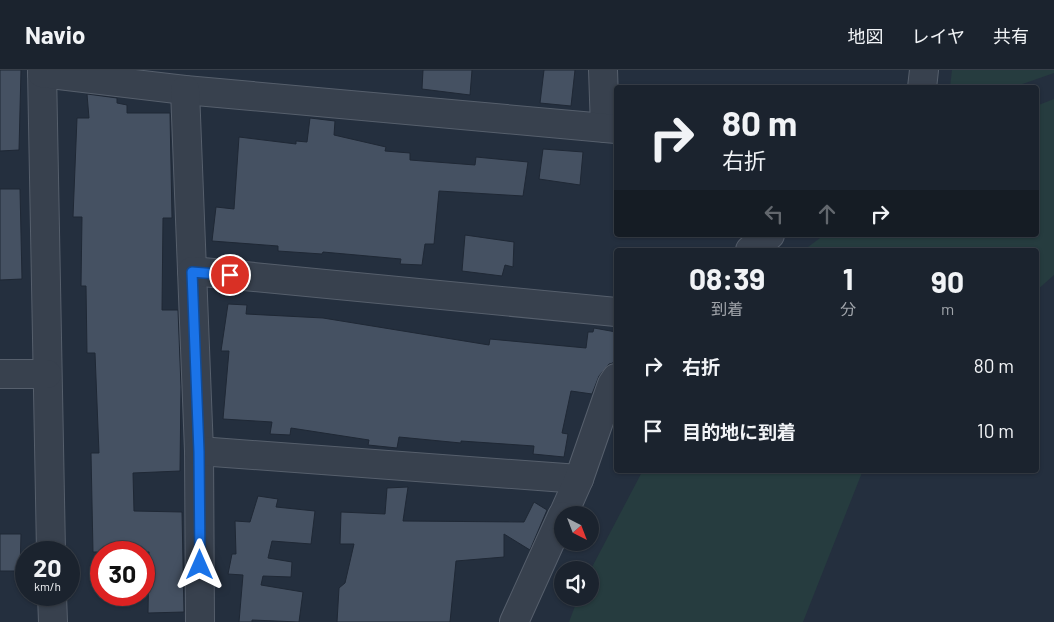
<!DOCTYPE html>
<html lang="ja">
<head>
<meta charset="utf-8">
<style>
  :root { --surface:#1b232e; --page:#242b36; --text:#f1f3f6; --muted:#a0a4aa; --line:#39404a }
  body { margin:0; font-family:Barlow,"Noto Sans JP",sans-serif; background:var(--page); color:var(--text); height:100vh; display:flex; flex-direction:column; font-size:19px; white-space:nowrap }
  * { box-sizing:border-box; margin:0 }
  p { font-size:16px; color:var(--muted) }
  .icon { flex:none; width:28px; height:28px; fill:none; stroke:currentColor; stroke-width:2; stroke-linecap:round; stroke-linejoin:round }
  .map { position:relative; flex:1; overflow:hidden }
  .side { position:absolute; left:614px; top:178px; width:425px; height:225px; display:flex; flex-direction:column; background:var(--surface); border-radius:5px; box-shadow:0 1px 4px #0004,0 0 0 1px var(--line) }
  .side>* { flex:none }
  .guide { position:absolute; left:614px; top:15px; width:425px; height:152px; border-radius:5px; box-shadow:0 1px 4px #0004,0 0 0 1px var(--line); background:#1b232e; color:var(--text); overflow:hidden }
  .needle { width:32px; rotate:138deg }
  .controls { position:absolute; left:554px; top:436px; display:grid; gap:10px }
  .controls a { display:grid; place-items:center; width:45px; height:45px; border-radius:50%; background:var(--surface); box-shadow:0 1px 4px #0004,0 0 0 1px var(--line); font-size:25px }
  .speed { position:absolute; left:15px; top:471px; display:flex; gap:10px; font-size:25px; font-weight:700; text-align:center }
  .speed>* { display:grid; place-content:center; width:65px; height:65px; border-radius:50%; background:var(--surface); box-shadow:0 1px 4px #0004,0 0 0 1px var(--line); line-height:1 }
  .speed small { font-size:12px; font-weight:400 }
  .speed .limit { border:8px solid #d22; background:#fff; color:#111 }
  .pin { position:absolute; display:grid; place-items:center; width:42px; height:42px; color:#fff; margin:-21px; border:2px solid #fff; border-radius:50%; box-shadow:0 1px 5px #0007 }
  .me { position:absolute; width:55px; margin:-28px; rotate:0deg; stroke-linejoin:round; filter:drop-shadow(0 0 4px #0008) }
  .turn { display:flex; align-items:center; gap:18px; height:105px; padding:0 25px; font-size:22px }
  .turn .icon { width:65px; height:65px; stroke-width:2.5 }
  .turn b { display:block; font-size:35px; line-height:42px }
  .lanes { display:flex; align-items:center; height:48px; padding:0 25px; background:#0003; justify-content:center; gap:25px; direction:ltr }
  .lanes .off { opacity:.35 }
  .eta { display:flex; justify-content:space-evenly; align-items:center; height:85px; text-align:center }
  .eta b { font-size:30px; font-weight:700; line-height:35px }
  ul { padding:0; list-style:none }
  li { display:flex; align-items:center; gap:15px; height:65px; padding:0 25px }
  li div { flex:1 }
  li b { display:block; font-size:19px }
  li em { font-style:normal }
  header { display:flex; align-items:center; gap:30px; box-sizing:border-box; height:70px; padding:0 25px; background:var(--surface); border-bottom:1px solid var(--line) }
  header strong { font-size:24px }
  nav { display:flex; gap:28px; margin-inline-start:auto; font-size:18px }
  .map>svg:first-child { display:block }
  .green { fill:#263c3f }
  .building { fill:#455162; stroke:#1f2835 }
  .lines { fill:none; stroke-linecap:round; stroke-linejoin:round }
  .minor-casing { stroke:#565f6c; stroke-width:30 }
  .minor { stroke:#38414e; stroke-width:28 }
  .route-casing { stroke:#114b97; stroke-width:12 }
  .route { stroke:#1a73e8; stroke-width:9 }
</style>
</head>
<body>
<header>
<strong>Navio</strong>
<nav><a>地図</a><a>レイヤ</a><a>共有</a></nav>
</header>
<div class="map">
<svg width="1054" height="552" viewBox="0 0 1054 552">
  <rect width="100%" height="100%" fill="#242f3e"/>
  <!-- green -->
  <g class="green">
    <polygon points="952,0 1054,0 1054,3 1014,17 950,17"/>
    <polygon points="1054,29 1054,205 1036,221 1036,180 804,180 824,165 1036,165 1036,36"/>
    <polygon points="643,400 863,400 803,552 569,552 578,528 590,528 590,501"/>
  </g>
  <!-- building -->
  <g class="building">
    <polygon points="0,0 21,0 19,80 0,81"/>
    <polygon points="423,0 472,0 470,25 422,19"/>
    <polygon points="544,0 575,0 571,36 540,33"/>
    <polygon points="87,24 117,28 117,33 127,35 127,43 170,43 172,148 163,148 162,240 178,240 181,317 180,401 133,403 134,441 182,442 184,542 148,543 149,482 93,482 91,383 99,383 95,283 87,283 86,216 81,216 82,147 73,147 77,48 89,48"/>
    <polygon points="310,48 335,51 334,65 386,77 385,81 410,83 410,90 475,95 476,87 528,92 523,126 439,121 434,174 425,174 422,195 400,194 401,189 323,182 322,184 278,181 278,176 212,171 216,137 234,139 239,67 296,74 296,71 307,72"/>
    <polygon points="543,79 583,82 580,115 539,109"/>
    <polygon points="0,119 20,119 22,209 0,210"/>
    <polygon points="465,165 514,172 513,197 505,195 502,206 462,201"/>
    <polygon points="228,234 247,235 246,244 323,248 489,275 490,269 586,278 588,262 593,262 594,258 616,262 616,285 613,293 609,294 599,306 592,324 571,321 562,363 568,364 564,387 533,384 534,376 461,371 461,373 399,367 397,378 368,375 369,370 291,358 290,365 270,364 272,352 223,349 229,281 221,281"/>
    <polygon points="408,417 403,451 524,452 534,432 547,440 530,480 504,464 504,487 456,491 450,552 337,552 339,518 345,513 354,474 340,474 341,442 385,444 387,418"/>
    <polygon points="258,426 278,429 276,437 315,441 311,474 272,471 268,488 292,492 291,507 263,506 261,515 303,522 299,552 252,550 252,552 239,552 243,505 228,504 232,484 236,484 235,451 250,452"/>
    <polygon points="0,464 21,464 20,501 0,501"/>
  </g>
  <g class="lines">
    <!-- minor casing -->
    <g class="minor-casing">
      <g id="minor">
        <polyline points="42,0 51,482"/>
        <polyline points="603,0 605,58"/>
        <polyline points="42,3 185,20 616,59"/>
        <polyline points="922,18 924,0"/>
        <polyline points="185,20 199,381 200,552"/>
        <polyline points="750,180 770,165"/>
        <polyline points="192,201 616,242"/>
        <polyline points="0,304 47,304"/>
        <polyline points="199,381 579,409"/>
        <polyline points="563,445 579,409 612,314 616,308"/>
        <polyline points="52,525 53,552"/>
        <polyline points="514,552 562,446"/>
      </g>
    </g>
    <!-- minor -->
    <use href="#minor" class="minor"/>
  </g>
  <g class="lines">
    <!-- route casing -->
    <g class="route-casing">
      <polyline id="route" points="200,495 199,382 192,202 230,205"/>
    </g>
    <!-- route -->
    <use href="#route" class="route"/>
  </g>
</svg>
<div class="controls">
<a><svg class="needle" viewBox="-14 -14 28 28"><path d="M0-13l5 13h-10z" fill="#e53935"/><path d="M0 13l5-13h-10z" fill="#a0a4aa"/></svg></a>
<a><svg class="icon" aria-label="sound" viewBox="0 0 24 24"><path d="M4 9h4l5-4v14l-5-4H4zM17 9q2 3 0 6"/></svg></a>
</div>
<div class="speed"><div>20<small>km/h</small></div><div class="limit">30</div></div>
<div class="pin" style="left:230px;top:205px;background:#d93025"><svg class="icon" aria-label="arrive" viewBox="0 0 24 24"><path d="M6 21V4h12l-3 4 3 4H6"/></svg></div>
<svg class="me" style="left:200px;top:495px" viewBox="-20 -20 40 40"><path d="M0-17L14 15 0 8-14 15z" fill="#1a73e8" stroke="#fff" stroke-width="4"/></svg>
<div class="guide">
<div class="turn"><svg class="icon" aria-label="right" viewBox="0 0 24 24"><path d="M7 20v-9h11M14 6l5 5-5 5"/></svg><div><b>80 m</b>右折</div></div>
<div class="lanes"><svg class="icon off" aria-label="left" viewBox="0 0 24 24"><path d="M17 20v-9H6M10 6l-5 5 5 5"/></svg><svg class="icon off" aria-label="ahead" viewBox="0 0 24 24"><path d="M12 20V5M6 11l6-6 6 6"/></svg><svg class="icon" aria-label="right" viewBox="0 0 24 24"><path d="M7 20v-9h11M14 6l5 5-5 5"/></svg></div>
</div>
<section class="side">
<div class="eta">
<div><b>08:39</b><p>到着</p></div>
<div><b>1</b><p>分</p></div>
<div><b>90</b><p>m</p></div>
</div>
<ul>
<li><svg class="icon" aria-label="right" viewBox="0 0 24 24"><path d="M7 20v-9h11M14 6l5 5-5 5"/></svg><div><b>右折</b></div><em>80 m</em></li>
<li><svg class="icon" aria-label="arrive" viewBox="0 0 24 24"><path d="M6 21V4h12l-3 4 3 4H6"/></svg><div><b>目的地に到着</b></div><em>10 m</em></li>
</ul>
</section>
</div>
</body>
</html>
